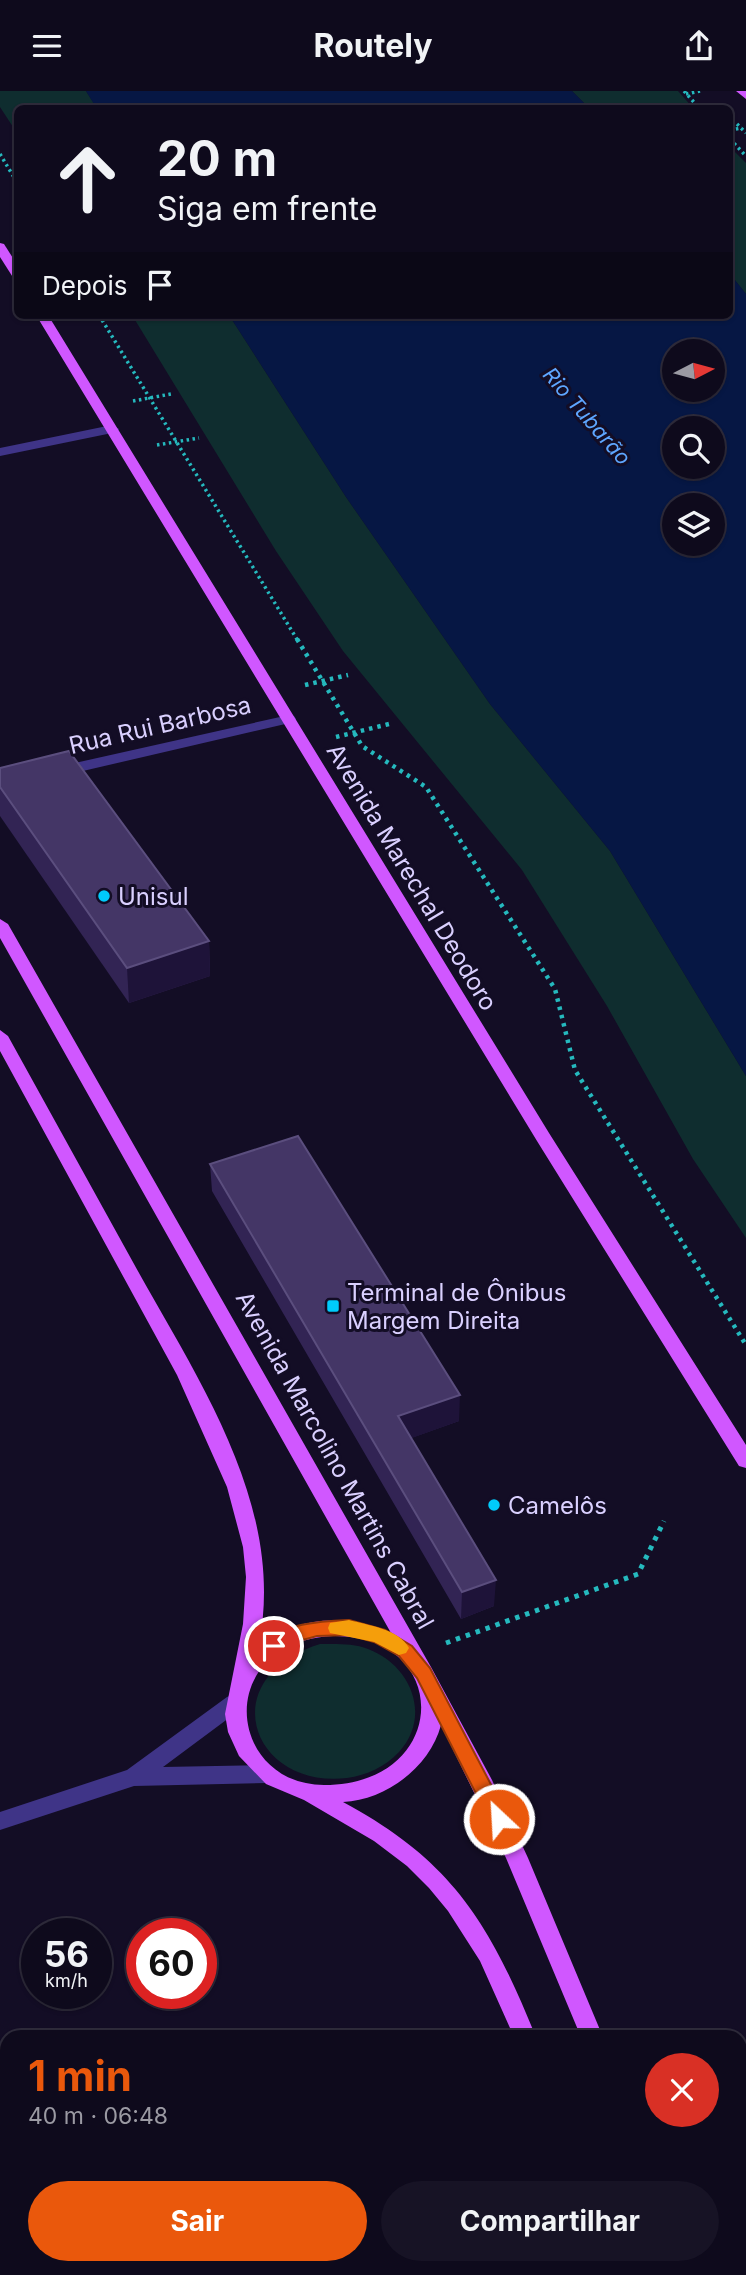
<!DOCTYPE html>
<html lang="pt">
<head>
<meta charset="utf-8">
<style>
  :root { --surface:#0e0a1c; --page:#171325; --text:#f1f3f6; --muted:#9b9aa3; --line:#2e2b3b; --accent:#ea580c }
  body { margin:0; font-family:Inter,sans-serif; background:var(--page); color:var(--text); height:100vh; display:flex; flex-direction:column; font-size:26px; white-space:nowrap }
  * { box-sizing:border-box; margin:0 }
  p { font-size:23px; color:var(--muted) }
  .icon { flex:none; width:38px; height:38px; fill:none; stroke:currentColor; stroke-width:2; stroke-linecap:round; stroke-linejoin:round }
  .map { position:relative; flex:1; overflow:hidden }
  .details { position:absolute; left:0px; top:1939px; width:747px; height:245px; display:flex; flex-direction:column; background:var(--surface); border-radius:21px 21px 0 0; box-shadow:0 2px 5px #0004,0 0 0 2px var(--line) }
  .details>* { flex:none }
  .guide { position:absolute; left:14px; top:14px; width:719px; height:214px; border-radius:10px; box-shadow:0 2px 5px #0004,0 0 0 2px var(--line); background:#0e0a1c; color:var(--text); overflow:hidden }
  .needle { width:46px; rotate:84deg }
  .tools { position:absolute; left:662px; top:248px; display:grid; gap:14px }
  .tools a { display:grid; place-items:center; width:63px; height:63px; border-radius:50%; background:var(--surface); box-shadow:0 2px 5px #0004,0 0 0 2px var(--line); font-size:35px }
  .speed { position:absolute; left:21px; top:1827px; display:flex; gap:14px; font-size:35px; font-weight:700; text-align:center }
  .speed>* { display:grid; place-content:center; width:91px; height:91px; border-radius:50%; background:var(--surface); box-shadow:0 2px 5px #0004,0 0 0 2px var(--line); line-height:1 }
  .speed small { font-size:18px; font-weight:400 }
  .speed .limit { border:10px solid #d22; background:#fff; color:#111 }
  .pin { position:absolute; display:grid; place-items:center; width:60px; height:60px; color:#fff; margin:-30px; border:4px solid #fff; border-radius:50%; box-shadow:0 2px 7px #0007 }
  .me { position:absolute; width:77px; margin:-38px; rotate:335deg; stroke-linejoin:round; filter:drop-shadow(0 0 5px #0008) }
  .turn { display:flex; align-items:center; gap:24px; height:147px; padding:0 28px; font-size:32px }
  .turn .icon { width:91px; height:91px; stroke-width:2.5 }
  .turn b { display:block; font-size:49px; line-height:60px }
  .then { display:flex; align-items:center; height:66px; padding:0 28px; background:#0003; gap:14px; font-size:26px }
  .round { display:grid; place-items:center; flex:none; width:74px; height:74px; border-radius:37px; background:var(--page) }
  .headline { display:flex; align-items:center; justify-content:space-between; height:119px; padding:0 28px }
  h1 { font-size:42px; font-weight:700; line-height:52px; color:var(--accent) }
  .cta { display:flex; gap:14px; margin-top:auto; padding:14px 28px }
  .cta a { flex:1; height:80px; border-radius:42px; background:var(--accent); color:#fff; font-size:28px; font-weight:700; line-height:80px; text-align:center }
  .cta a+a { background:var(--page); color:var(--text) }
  header { display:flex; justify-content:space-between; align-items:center; height:91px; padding:0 28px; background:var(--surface); font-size:32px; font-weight:700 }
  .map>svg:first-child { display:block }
  .green { fill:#0f2d2f }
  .water { fill:#061744; fill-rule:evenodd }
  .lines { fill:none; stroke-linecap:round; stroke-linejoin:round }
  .path-far2 { stroke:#25b9be; stroke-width:3.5; stroke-dasharray:2.5 3.5; stroke-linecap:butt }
  .path-far1 { stroke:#25b9be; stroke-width:4.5; stroke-dasharray:3.5 5; stroke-linecap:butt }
  .path { stroke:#25b9be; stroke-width:5; stroke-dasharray:4.5 6; stroke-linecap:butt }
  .minor { fill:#3f3487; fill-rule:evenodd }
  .major { fill:#d057ff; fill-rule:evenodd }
  .wall { fill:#322454 }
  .shaded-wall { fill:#1e1339 }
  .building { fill:#443666; stroke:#5b4e7e; stroke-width:2 }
  .route { fill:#ea580c; stroke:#983908; stroke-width:2 }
  .slow { fill:#f59e0b }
  .poi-dot { fill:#00cbfb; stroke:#130d25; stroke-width:2.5 }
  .labels { text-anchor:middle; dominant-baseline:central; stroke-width:6; stroke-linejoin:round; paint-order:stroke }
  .far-water-label { font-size:21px; font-style:italic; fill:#5ea6ff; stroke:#130d25 }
  .street-label { font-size:24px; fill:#dad0ff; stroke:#130d25 }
  .poi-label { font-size:24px; fill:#dad0ff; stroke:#130d25; text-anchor:start }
</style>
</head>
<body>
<header><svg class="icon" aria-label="menu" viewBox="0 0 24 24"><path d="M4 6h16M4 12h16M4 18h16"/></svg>Routely<svg class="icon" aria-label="share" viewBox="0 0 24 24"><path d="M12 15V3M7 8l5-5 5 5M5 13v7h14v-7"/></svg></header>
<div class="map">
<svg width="746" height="2184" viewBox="0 0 746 2184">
  <rect width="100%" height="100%" fill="#130d25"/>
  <!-- green -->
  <g class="green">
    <polygon points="0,0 86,0 97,17 18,18 17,42 0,16"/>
    <polygon points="572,0 678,0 693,17 589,17"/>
    <polygon points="730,56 746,72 746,203 730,183"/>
    <polygon points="132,224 229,224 346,406 490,613 610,760 746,985 746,1147 693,1068 607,915 522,779 343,560 276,460"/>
    <path d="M 320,1553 C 336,1553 353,1552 368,1558 C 411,1574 432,1625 399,1661 C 385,1676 367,1684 347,1687 C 251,1698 212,1587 320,1553 Z"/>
  </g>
  <!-- water -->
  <g class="water">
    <polygon points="86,0 572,0 589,17 97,18"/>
    <path d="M 730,183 L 746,203 L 746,985 L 610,760 L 490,613 L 346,406 L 229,224 L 730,224 ZM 674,261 L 712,261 L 712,299 L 674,299 ZM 674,338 L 712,338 L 712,376 L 674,376 ZM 674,415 L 712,415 L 712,453 L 674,453 Z"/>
  </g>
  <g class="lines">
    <!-- path-far2 -->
    <g class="path-far2">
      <polyline points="684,0 700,18"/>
      <polyline points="686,3 700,0"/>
      <polyline points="737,33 746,42"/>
      <polyline points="730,39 742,37"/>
      <polyline points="730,48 746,65"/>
      <polyline points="0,63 18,93"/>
      <polyline points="99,224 298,550"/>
      <polyline points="133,310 171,303"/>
      <polyline points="157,354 199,347"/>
    </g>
    <!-- path-far1 -->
    <g class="path-far1">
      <polyline points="297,548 362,655 426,696 555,898 575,979 746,1254"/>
      <polyline points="305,594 348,584"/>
      <polyline points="336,646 389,633"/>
    </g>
    <!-- path -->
    <polyline class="path" points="446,1552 638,1483 664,1430"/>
    <!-- minor -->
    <g class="minor">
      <polygon points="112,334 119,338 117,341 0,365 0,357"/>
      <polygon points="289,624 294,625 296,628 294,631 57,686 49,681 57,676"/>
      <polygon points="234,1603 241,1606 244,1612 241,1618 163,1676 266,1674 273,1677 277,1683 273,1689 266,1692 134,1695 0,1739 0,1721 127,1679 227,1606"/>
    </g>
    <!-- major -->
    <g class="major">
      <polygon points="736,0 746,0 746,8"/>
      <polygon points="0,152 4,153 18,175 18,189 14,188 0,166"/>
      <polygon points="36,224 48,224 549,1042 746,1354 746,1377 739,1375 537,1050"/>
      <path d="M 0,828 L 8,833 L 431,1576 L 492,1689 L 528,1767 L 603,1946 L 581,1946 L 506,1767 L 441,1634 C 430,1676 386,1709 343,1711 C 453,1770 490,1833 536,1946 L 514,1946 L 480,1870 L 448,1820 L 429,1797 L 407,1775 L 374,1750 L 304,1709 L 266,1693 L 239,1665 L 228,1641 L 225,1623 L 243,1533 L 246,1486 L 243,1456 L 227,1396 L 177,1284 L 0,960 L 0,939 L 8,945 C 50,1021 92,1097 134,1173 C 198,1289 286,1415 259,1553 C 301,1525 345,1523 391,1542 L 0,847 ZM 333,1545 C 453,1543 451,1694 324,1694 C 226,1693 213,1551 333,1545 Z"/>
      <polygon points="602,2177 626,2177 628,2184 604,2184"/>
      <polygon points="672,2177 696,2177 699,2184 675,2184"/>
    </g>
  </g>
  <!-- wall -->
  <g class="wall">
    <polygon points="0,677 209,850 210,885 129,912 0,725"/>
    <polygon points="210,1073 459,1330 411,1347 494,1515 461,1528 212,1100"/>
  </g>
  <!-- shaded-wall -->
  <g class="shaded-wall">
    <polygon points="209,850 210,885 129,912 127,877"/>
    <polygon points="460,1304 459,1330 398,1352 398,1325"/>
    <polygon points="496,1489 494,1515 461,1528 462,1501"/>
  </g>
  <!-- building -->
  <g class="building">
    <polygon points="69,660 209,850 127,877 0,696 0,677"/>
    <polygon points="298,1045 460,1304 398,1325 496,1489 462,1501 210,1073"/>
  </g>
  <!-- route -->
  <path class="route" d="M 349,1529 L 385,1539 L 412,1555 L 430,1577 L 509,1728 L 506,1734 L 499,1736 L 492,1734 L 417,1587 L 399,1565 L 374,1551 L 349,1544 L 317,1545 L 292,1552 L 274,1562 L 267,1560 L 264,1555 C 276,1532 326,1530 349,1529 Z"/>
  <!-- slow -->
  <path class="slow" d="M 349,1529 C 367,1534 399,1538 409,1557 L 406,1562 L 399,1564 L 374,1551 L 330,1542 L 328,1537 L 330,1532 Z"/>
  <!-- markers -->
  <g class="poi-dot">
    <circle cx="104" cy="805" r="7"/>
    <rect x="326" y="1208" width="14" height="14" rx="3.5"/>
    <circle cx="494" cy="1414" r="7"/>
  </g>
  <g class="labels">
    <!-- far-water labels -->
    <g class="far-water-label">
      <text transform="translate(587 325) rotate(49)">Rio Tubarão</text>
    </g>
    <!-- street labels -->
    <g class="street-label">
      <text transform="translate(160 634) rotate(-13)">Rua Rui Barbosa</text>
      <text transform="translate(412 786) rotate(59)">Avenida Marechal Deodoro</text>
      <text transform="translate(335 1369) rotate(61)">Avenida Marcolino Martins Cabral</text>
    </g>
    <!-- poi labels -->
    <g class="poi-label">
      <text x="118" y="805">Unisul</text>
      <text x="347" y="1201">Terminal de Ônibus<tspan x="347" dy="28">Margem Direita</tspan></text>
      <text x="508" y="1414">Camelôs</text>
    </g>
  </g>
</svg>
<div class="tools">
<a><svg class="needle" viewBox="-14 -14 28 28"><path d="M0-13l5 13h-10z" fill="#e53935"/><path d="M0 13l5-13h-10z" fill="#9b9aa3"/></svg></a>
<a><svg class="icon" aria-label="search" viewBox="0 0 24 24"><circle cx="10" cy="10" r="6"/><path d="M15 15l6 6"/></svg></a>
<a><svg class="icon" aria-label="layers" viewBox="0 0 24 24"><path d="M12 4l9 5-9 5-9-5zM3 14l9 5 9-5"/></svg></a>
</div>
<div class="speed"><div>56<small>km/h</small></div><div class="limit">60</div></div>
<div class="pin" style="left:274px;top:1555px;background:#d93025"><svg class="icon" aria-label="arrive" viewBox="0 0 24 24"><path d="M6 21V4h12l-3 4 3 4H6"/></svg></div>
<svg class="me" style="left:499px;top:1728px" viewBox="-20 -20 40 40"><circle r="17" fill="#ea580c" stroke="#fff" stroke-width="3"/><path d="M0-11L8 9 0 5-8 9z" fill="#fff"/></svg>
<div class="guide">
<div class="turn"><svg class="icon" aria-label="ahead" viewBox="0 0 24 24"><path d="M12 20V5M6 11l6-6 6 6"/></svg><div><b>20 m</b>Siga em frente</div></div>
<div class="then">Depois<svg class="icon" aria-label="arrive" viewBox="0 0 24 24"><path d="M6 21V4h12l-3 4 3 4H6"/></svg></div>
</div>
<section class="details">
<div class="headline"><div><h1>1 min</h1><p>40 m · 06:48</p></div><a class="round" style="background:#d93025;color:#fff"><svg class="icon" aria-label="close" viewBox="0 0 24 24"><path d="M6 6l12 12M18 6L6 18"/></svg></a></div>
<div class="cta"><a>Sair</a><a>Compartilhar</a></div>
</section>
</div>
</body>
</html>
